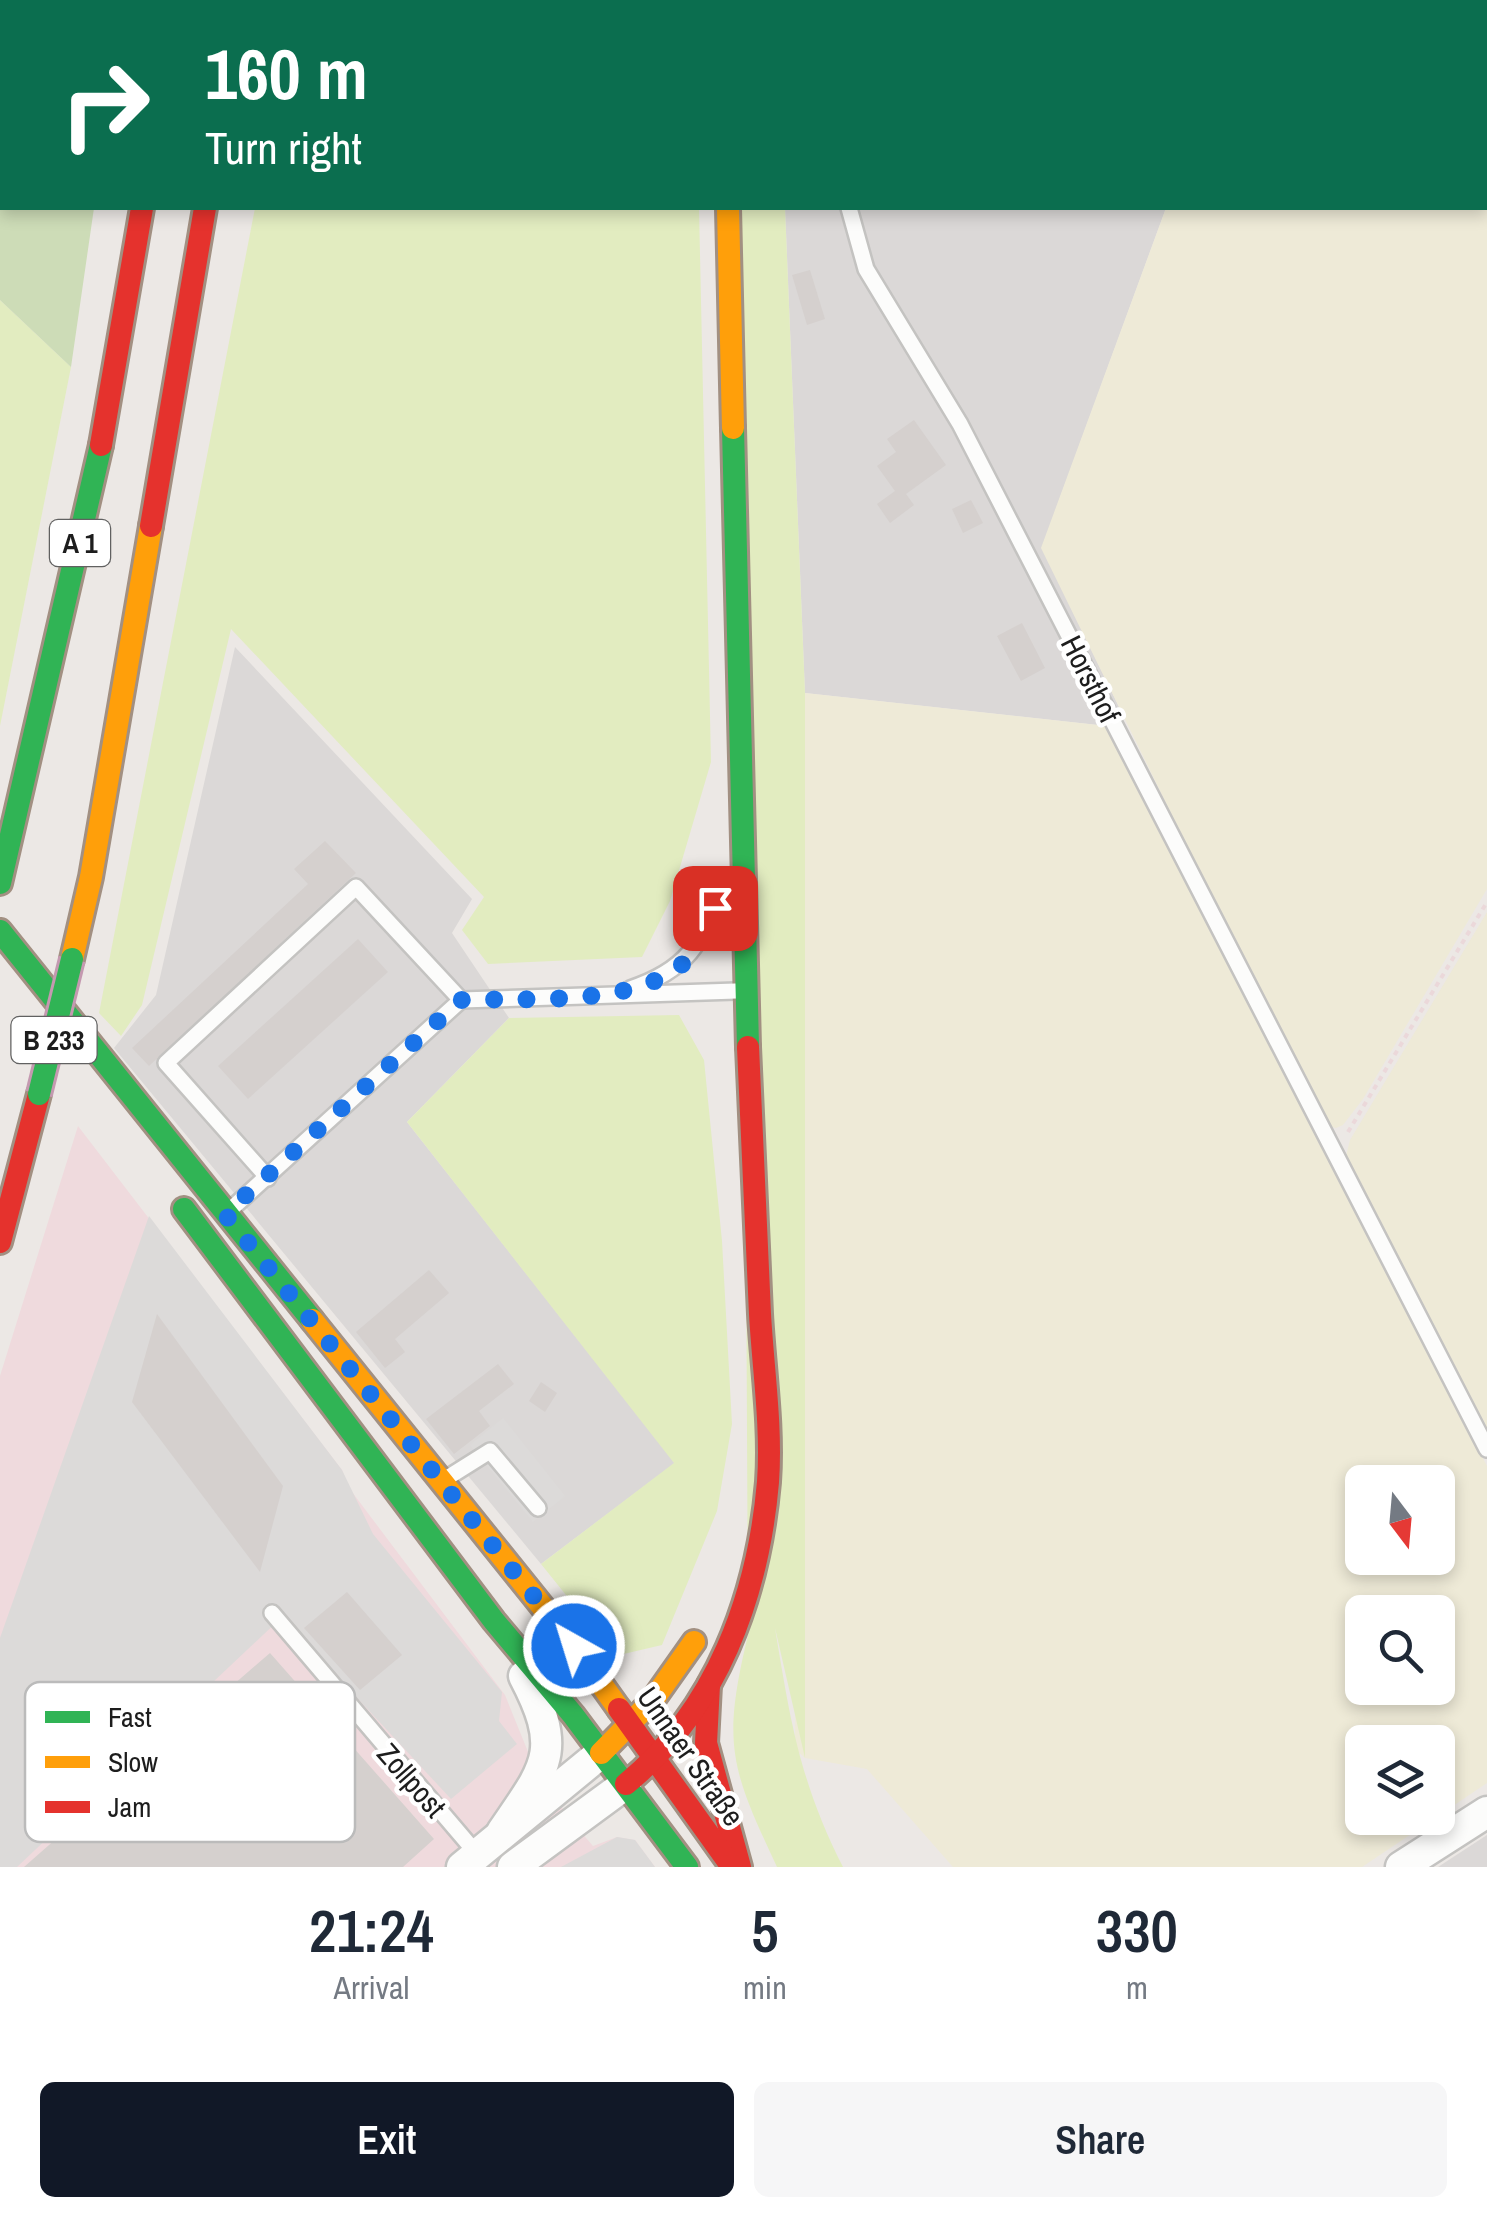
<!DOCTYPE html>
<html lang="en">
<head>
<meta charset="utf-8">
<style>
  :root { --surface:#fff; --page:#f6f6f7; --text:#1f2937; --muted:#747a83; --accent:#111827 }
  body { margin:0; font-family:"Archivo Narrow",sans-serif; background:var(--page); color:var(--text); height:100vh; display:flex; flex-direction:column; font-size:38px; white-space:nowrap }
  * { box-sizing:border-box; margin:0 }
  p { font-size:32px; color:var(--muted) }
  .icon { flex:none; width:55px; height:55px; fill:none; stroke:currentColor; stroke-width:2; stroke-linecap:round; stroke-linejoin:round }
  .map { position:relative; height:1867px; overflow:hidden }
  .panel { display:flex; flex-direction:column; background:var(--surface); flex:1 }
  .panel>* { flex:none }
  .banner { position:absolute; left:0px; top:0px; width:1488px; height:210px; box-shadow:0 5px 15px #0003; background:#0b6e4f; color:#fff; overflow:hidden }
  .needle { width:65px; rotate:164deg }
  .buttons { position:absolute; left:1345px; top:1465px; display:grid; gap:20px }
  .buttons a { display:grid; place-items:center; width:110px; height:110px; border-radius:15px; background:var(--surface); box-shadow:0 5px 15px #0003; font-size:50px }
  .pin { position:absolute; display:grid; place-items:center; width:85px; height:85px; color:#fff; margin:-42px; border-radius:20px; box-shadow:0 5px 15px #0006 }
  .me { position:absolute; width:110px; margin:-55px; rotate:321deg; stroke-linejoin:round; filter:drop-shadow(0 0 8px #0008) }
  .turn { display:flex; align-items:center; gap:35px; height:210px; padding:0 40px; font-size:45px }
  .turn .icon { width:130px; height:130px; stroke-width:2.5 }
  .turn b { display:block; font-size:70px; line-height:85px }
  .eta { display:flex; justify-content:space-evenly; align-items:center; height:170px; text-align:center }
  .eta b { font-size:60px; font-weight:600; line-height:70px }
  .cta { display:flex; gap:20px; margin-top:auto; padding:20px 40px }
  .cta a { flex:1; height:115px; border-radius:15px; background:var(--accent); color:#fff; font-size:40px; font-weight:600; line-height:115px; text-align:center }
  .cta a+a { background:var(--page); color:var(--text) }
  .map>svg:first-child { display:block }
  .residential { fill:#dbd8d7 }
  .commercial { fill:#efdadd }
  .farmland { fill:#eeead7; fill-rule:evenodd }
  .grass { fill:#e2ecc0 }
  .forest { fill:#cddcb7 }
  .parking { fill:#dcdad9 }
  .building { fill:#d5d0ce }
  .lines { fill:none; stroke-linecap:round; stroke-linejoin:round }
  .lane-casing { stroke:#c4c3c1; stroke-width:20 }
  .street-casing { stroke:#c4c3c1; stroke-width:35 }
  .fast-casing { stroke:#a29082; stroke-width:28 }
  .slow-casing { stroke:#a29082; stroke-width:28 }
  .jam-casing { stroke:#a29082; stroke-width:28 }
  .path { stroke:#ebd8da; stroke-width:4; stroke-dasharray:5 5; stroke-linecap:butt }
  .lane { stroke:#fcfcfb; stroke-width:15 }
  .street { stroke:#fcfcfb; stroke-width:30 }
  .fast { stroke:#30b455; stroke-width:22 }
  .slow { stroke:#ff9f0a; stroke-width:22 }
  .jam { stroke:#e5322d; stroke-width:22 }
  .fast-bridge-casing { stroke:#c499b0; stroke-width:28; stroke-linecap:butt }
  .fast-bridge { stroke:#30b455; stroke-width:22 }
  .route { stroke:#1a73e8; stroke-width:18; stroke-dasharray:0 32.4 }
  .labels { text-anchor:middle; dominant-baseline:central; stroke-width:9; stroke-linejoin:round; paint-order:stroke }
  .shield { fill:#fff; stroke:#616161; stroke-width:2.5 }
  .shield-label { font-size:28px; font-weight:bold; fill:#1d1d1d }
  .street-label { font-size:30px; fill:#1d1d1d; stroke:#fff }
  .key { fill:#fff; stroke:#bbb; stroke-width:2.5 }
  .key-label { font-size:28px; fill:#1d1d1d }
</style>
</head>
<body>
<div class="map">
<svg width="1487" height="1867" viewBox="0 0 1487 1867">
  <rect width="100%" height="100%" fill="#ece8e5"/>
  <!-- residential -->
  <g class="residential">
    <polygon points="862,0 1242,0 861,2"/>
    <polygon points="785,208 1166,208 1042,547 1124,717 1107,726 805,693"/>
    <polygon points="235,647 472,899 452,933 509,1018 407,1122 675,1463 541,1564 114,1048 156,995"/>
    <polygon points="1487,1835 1487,1867 1438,1867"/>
  </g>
  <!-- commercial -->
  <polygon class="commercial" points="78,1126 342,1470 349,1488 505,1695 537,1774 574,1824 593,1846 617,1837 635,1840 655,1867 0,1867 0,1376"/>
  <!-- farmland -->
  <g class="farmland">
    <polygon points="1242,0 1487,0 1487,889 1363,1099 1343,1125 1336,1128 1328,1126 1313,1103 1041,548 1166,208 1485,208 1485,2"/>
    <path d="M 805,693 L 1107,726 L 1487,1466 L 1487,1783 L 1438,1816 L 1438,1742 L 1362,1742 L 1362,1818 L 1435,1818 L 1362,1867 L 953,1867 L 867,1769 L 805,1758 L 795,1749 ZM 1362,1482 L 1438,1482 L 1438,1558 L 1362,1558 ZM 1362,1612 L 1438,1612 L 1438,1688 L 1362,1688 Z"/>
    <polygon points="1487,912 1487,1431 1345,1160 1350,1140"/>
  </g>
  <!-- grass -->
  <g class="grass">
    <polygon points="320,0 666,0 667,2 318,2"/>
    <polygon points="255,208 699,208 711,762 670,901 642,957 488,964 462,930 484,897 231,629 142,1005 121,1036 99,1013"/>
    <path d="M 741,208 L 785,208 L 805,693 L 805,1758 L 775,1628 C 790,1719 800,1783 843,1867 L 777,1867 C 730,1767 722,1744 748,1635 Z"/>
    <polygon points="0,300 71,367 0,726"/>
    <polygon points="679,1015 704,1060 722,1241 732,1424 717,1511 662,1645 615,1656 541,1564 674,1463 407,1122 509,1018"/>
  </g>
  <!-- forest -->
  <polygon class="forest" points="0,0 119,0 2,2 2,208 94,208 71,367 0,300"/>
  <!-- parking -->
  <g class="parking">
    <polygon points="149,1216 342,1470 373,1534 502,1692 499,1721 517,1744 451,1799 282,1617 17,1867 0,1867 0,1638"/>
    <polygon points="503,1418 565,1496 533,1522 470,1445"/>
    <polygon points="617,1837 635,1840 655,1867 561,1867"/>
  </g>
  <!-- building -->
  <g class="building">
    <polygon points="810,270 825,319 807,325 792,275"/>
    <polygon points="914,420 946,465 906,494 914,505 890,523 877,504 895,491 877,466 896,452 887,439"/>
    <polygon points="971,500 983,523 963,533 952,509"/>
    <polygon points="1022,623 1045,668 1021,681 997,636"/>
    <polygon points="325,841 356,873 149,1066 132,1048 308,884 294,869"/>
    <polygon points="358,939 388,972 248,1099 218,1066"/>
    <polygon points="429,1270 449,1293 395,1339 405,1352 385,1368 356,1332"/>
    <polygon points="157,1314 283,1486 260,1572 132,1402"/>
    <polygon points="498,1364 514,1384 479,1411 490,1426 454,1454 426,1419"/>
    <polygon points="541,1382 557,1393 545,1412 529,1401"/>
    <polygon points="347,1592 402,1655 360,1690 304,1628"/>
    <polygon points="270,1653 434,1839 403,1867 24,1867 140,1765 129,1752 206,1684 218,1698"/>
  </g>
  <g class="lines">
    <!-- lane casing -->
    <g class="lane-casing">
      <g id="lane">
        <polyline points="972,0 980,2"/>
        <polyline points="886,2 886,0"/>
        <polyline points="849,208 866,269 960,424 1487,1449"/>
        <path d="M 630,989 C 690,969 700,943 724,888"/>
        <polyline points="268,1178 166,1063 356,887 461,1000"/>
        <polyline points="230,1210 461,1000 736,991"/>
        <polyline points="447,1478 490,1451 538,1508"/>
        <polyline points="272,1613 477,1854"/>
      </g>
    </g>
    <!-- street casing -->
    <g class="street-casing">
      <g id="street">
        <path d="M 502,1832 C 546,1767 564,1752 524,1676"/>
        <polyline points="462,1867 601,1753"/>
        <polyline points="513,1867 626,1784"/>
        <polyline points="1401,1867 1487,1812"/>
      </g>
    </g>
    <!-- fast casing -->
    <g class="fast-casing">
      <g id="fast">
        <polyline points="687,0 688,2"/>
        <polyline points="234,2 235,0"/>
        <polyline points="284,2 285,0"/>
        <polyline points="733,428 748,1047"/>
        <polyline points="0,883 101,445"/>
        <polyline points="0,931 312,1320"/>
        <polyline points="184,1209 494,1621 573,1715 687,1867"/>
      </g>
    </g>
    <!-- slow casing -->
    <g class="slow-casing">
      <g id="slow">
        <polyline points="728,208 733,428"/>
        <polyline points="72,959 91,877 151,526"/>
        <polyline points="312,1320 574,1646 619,1709"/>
        <polyline points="601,1753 653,1700 694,1642"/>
      </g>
    </g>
    <!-- jam casing -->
    <g class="jam-casing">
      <g id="jam">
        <polyline points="172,0 172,2"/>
        <polyline points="101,445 142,208"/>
        <polyline points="151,526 205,208"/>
        <polyline points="0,1242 39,1094"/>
        <polyline points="709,1685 706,1743 740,1867"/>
        <polyline points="619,1709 732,1867"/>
        <path d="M 626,1784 C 717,1709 758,1597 768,1482 C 772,1427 763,1368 760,1314 C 756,1225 752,1136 748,1047"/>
      </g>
    </g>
    <!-- path -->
    <polyline class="path" points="1348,1132 1487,902"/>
    <!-- lane -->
    <use href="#lane" class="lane"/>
    <!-- street -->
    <use href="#street" class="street"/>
    <!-- fast -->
    <use href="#fast" class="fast"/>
    <!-- slow -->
    <use href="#slow" class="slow"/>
    <!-- jam -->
    <use href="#jam" class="jam"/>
    <!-- fast-bridge casing -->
    <g class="fast-bridge-casing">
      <polyline id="fast-bridge" points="39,1094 72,959"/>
    </g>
    <!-- fast-bridge -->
    <use href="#fast-bridge" class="fast-bridge"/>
  </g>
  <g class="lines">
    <!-- route -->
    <path class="route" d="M 574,1646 L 225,1214 L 461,1000 C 525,997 654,1010 695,950 C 704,938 709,922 715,908"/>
  </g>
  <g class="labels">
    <!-- shield labels -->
    <g class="shield">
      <rect x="50" y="520" width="60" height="46" rx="8"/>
      <rect x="11.5" y="1017" width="85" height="46" rx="8"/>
    </g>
    <g class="shield-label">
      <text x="80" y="543">A 1</text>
      <text x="54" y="1040">B 233</text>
    </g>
    <!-- street labels -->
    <g class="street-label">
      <text transform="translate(1091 679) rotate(63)">Horsthof</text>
      <text transform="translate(691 1756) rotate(55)">Unnaer Straße</text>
      <text transform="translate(412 1780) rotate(49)">Zollpost</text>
    </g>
  </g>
  <!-- legend -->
  <rect x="25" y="1682" width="330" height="160" rx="15" class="key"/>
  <rect x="45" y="1711" width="45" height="12" fill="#30b455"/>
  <rect x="45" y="1756" width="45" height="12" fill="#ff9f0a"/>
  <rect x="45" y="1801" width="45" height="12" fill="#e5322d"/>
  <g class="key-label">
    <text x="108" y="1727">Fast</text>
    <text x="108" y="1772">Slow</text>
    <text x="108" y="1817">Jam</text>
  </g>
</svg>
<div class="buttons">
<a><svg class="needle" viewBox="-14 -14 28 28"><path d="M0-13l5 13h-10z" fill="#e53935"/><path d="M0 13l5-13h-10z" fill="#747a83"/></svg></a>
<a><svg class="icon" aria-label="search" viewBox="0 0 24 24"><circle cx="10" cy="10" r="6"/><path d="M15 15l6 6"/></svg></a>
<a><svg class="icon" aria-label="layers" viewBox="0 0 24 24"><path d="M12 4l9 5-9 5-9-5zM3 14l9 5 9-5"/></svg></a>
</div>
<div class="pin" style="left:715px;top:908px;background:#d93025"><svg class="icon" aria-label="arrive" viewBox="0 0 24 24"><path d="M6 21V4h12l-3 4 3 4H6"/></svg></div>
<svg class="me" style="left:574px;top:1646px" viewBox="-20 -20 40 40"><circle r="17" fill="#1a73e8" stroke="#fff" stroke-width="3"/><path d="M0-11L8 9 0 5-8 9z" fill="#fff"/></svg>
<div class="banner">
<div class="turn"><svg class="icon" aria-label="right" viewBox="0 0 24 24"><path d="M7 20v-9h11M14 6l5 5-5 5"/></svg><div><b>160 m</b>Turn right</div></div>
</div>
</div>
<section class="panel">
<div class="eta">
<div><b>21:24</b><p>Arrival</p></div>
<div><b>5</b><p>min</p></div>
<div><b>330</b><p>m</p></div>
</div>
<div class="cta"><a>Exit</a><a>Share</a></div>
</section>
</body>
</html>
